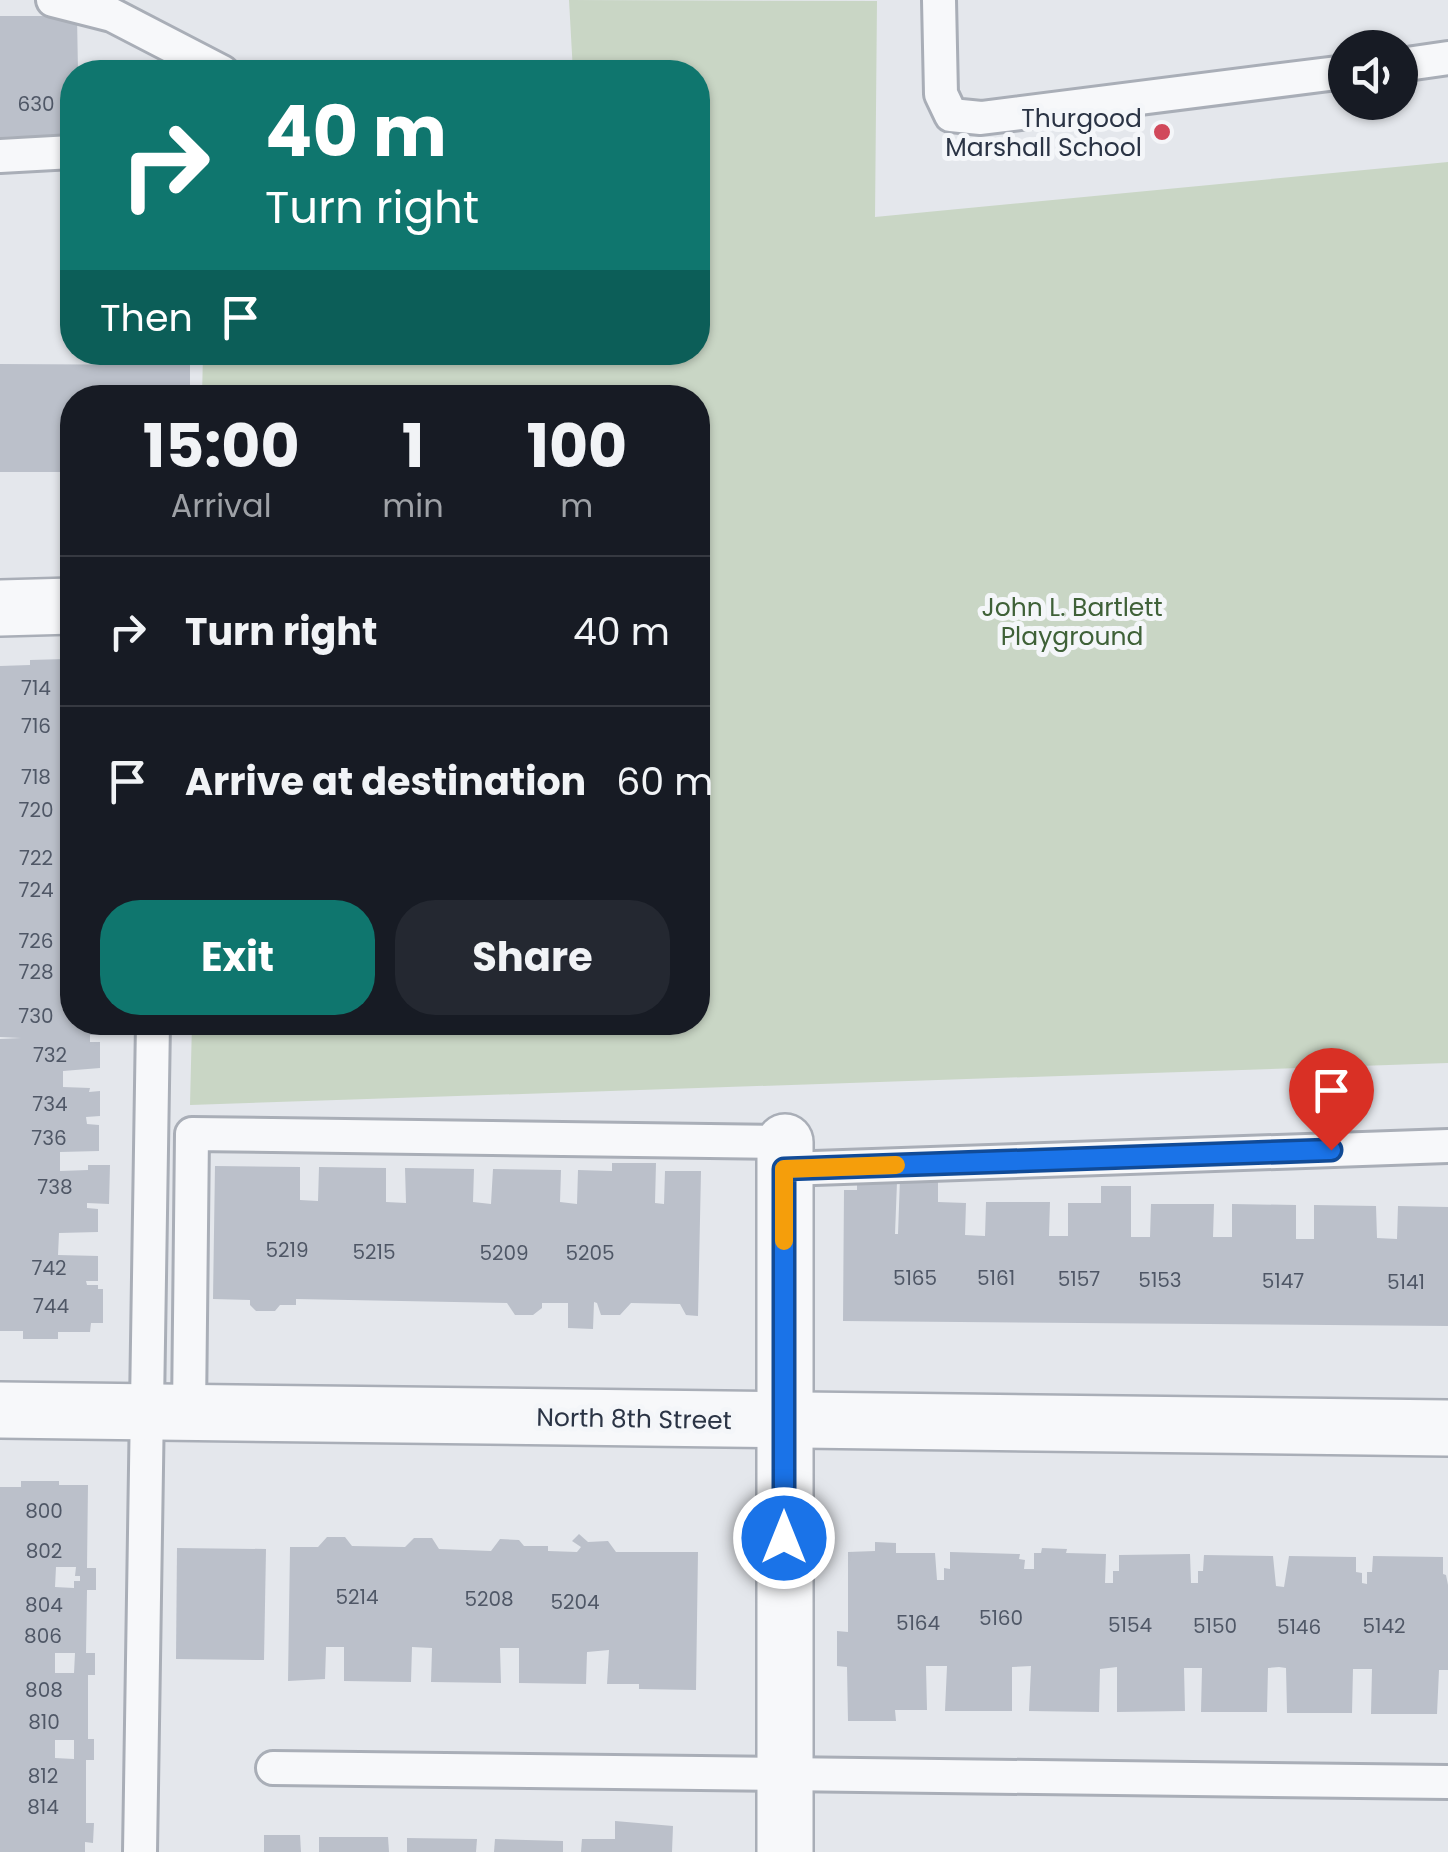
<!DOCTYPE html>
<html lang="en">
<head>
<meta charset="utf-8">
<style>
  :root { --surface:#171b24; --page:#242831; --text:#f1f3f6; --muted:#9ea1a6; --line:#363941; --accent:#0f766e }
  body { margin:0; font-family:Poppins,sans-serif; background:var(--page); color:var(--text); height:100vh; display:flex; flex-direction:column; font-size:38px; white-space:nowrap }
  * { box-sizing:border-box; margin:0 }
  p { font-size:32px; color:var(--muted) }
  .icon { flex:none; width:55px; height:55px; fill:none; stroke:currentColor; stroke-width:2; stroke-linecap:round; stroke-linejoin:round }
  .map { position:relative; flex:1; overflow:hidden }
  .sheet { position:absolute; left:60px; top:385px; width:650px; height:650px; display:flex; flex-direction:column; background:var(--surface); border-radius:40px; box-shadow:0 2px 8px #0004 }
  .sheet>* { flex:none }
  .hud { position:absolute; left:60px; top:60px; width:650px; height:305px; border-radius:40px; box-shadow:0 2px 8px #0004; background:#0f766e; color:#fff; overflow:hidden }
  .controls { position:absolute; left:1328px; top:30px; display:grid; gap:20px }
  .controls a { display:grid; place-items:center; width:90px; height:90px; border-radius:50%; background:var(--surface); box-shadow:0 2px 8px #0004; font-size:50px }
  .pin { position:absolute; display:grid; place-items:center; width:85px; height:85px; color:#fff; margin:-102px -42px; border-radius:50% 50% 50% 0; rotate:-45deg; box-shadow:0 0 10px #0007 }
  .pin .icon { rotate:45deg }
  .me { position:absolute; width:110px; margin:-55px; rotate:0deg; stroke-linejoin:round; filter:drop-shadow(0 0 8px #0008) }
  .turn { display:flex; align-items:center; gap:35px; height:210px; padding:0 40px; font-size:45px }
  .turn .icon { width:130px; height:130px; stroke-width:2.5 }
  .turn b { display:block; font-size:70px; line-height:85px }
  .then { display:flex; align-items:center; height:95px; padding:0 40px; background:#0003; gap:20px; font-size:38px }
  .eta { display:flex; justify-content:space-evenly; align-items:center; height:170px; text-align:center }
  .eta b { font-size:60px; font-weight:700; line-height:70px }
  .action { display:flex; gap:20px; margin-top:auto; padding:20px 40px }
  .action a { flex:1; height:115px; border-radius:40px; background:var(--accent); color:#fff; font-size:40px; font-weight:700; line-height:115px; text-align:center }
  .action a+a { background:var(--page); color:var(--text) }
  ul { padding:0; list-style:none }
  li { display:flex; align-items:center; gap:30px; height:150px; padding:0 40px; border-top:2px solid var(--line) }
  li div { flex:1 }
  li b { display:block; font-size:38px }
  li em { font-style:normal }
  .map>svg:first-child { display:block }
  .green { fill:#c9d6c5 }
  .building { fill:#bbc0ca; fill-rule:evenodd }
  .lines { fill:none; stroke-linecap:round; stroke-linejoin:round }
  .service-casing { stroke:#a9aeb7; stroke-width:38 }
  .minor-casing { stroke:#a9aeb7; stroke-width:60 }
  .service { stroke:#f7f8fa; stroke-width:32 }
  .minor { stroke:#f7f8fa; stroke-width:55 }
  .route-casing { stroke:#114b97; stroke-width:25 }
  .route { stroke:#1a73e8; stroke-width:18 }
  .slow { stroke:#f59e0b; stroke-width:18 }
  .poi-dot { fill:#d1495b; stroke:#f4f6f9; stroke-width:4 }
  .labels { text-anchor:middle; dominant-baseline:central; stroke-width:10; stroke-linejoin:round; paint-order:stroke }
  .number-label { font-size:20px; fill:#4f5766 }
  .poi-label { font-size:25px; fill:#2b3445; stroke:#f4f6f9; text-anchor:end }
  .park-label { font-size:25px; fill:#3f6138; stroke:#f4f6f9 }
  .street-label { font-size:25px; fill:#2b3445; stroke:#f4f6f9 }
</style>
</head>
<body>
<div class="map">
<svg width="1448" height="1852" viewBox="0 0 1448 1852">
  <rect width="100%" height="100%" fill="#e4e7ec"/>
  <!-- green -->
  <polygon class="green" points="569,0 877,1 875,217 1448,162 1448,1063 190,1105 192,1023 698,1022 698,398 202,397 203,353 698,352 698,72 573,72"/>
  <!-- building -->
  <g class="building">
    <polygon points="0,16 77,16 78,72 72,72 72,136 0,137"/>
    <polygon points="0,364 190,365 190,398 72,398 72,472 0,472"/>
    <polygon points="65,659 65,666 72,666 72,742 65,742 65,760 72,761 72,826 64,826 65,843 72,842 72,905 62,905 62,927 72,927 72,988 62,988 62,1009 72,1009 72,1022 99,1022 99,1035 90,1035 90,1042 100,1042 100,1068 63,1071 63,1087 90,1088 89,1092 100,1091 100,1116 86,1117 87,1124 99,1125 99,1151 60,1152 60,1171 88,1170 88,1165 110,1165 109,1204 87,1203 87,1208 98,1209 98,1232 59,1233 58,1255 98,1256 98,1281 86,1281 87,1285 98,1285 98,1289 103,1289 103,1323 91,1323 90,1332 58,1332 58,1339 23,1339 23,1331 0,1331 0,1039 21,1038 0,1037 0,666 30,665 30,660"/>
    <polygon points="612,1163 656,1163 655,1203 664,1204 665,1171 701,1171 698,1316 686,1315 680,1304 631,1303 620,1315 601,1315 597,1303 594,1302 593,1329 568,1328 568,1303 542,1303 542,1308 533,1315 515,1315 507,1303 296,1299 296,1305 280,1305 275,1311 256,1311 250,1305 250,1300 213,1299 215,1166 300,1167 300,1200 318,1201 319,1167 386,1168 386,1202 406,1203 405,1168 474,1169 473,1202 491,1204 493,1169 561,1170 560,1202 577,1204 578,1170 612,1171"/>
    <polygon points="857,1177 877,1177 877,1182 897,1182 895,1234 898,1234 900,1178 938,1179 938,1202 966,1203 965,1235 985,1236 986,1202 1050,1202 1049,1236 1068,1236 1068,1203 1101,1203 1101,1186 1131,1186 1131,1237 1150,1237 1151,1204 1214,1204 1213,1237 1232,1237 1232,1204 1296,1205 1296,1239 1314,1239 1314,1205 1376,1206 1377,1238 1397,1239 1398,1206 1448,1207 1448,1326 843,1321 844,1190 857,1190"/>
    <path d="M 21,1481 L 59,1481 L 59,1485 L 88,1485 L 87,1568 L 96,1568 L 96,1590 L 87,1590 L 86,1653 L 95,1653 L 95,1675 L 88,1675 L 88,1739 L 94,1739 L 94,1760 L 86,1760 L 86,1823 L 94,1823 L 93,1843 L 85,1842 L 85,1852 L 0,1852 L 0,1487 L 21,1487 ZM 56,1567 L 76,1567 L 75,1576 L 80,1576 L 80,1581 L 74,1581 L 74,1588 L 55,1587 ZM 55,1653 L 75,1653 L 74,1673 L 55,1673 ZM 55,1740 L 74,1740 L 74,1759 L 55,1758 Z"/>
    <polygon points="579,1534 588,1542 608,1541 616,1552 698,1552 696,1690 639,1689 639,1684 607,1684 609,1650 587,1652 586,1684 519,1683 519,1648 500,1648 501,1683 431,1682 432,1648 412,1647 411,1682 344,1681 344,1647 326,1647 325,1679 288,1681 290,1547 318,1547 327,1537 345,1537 352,1546 405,1547 414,1538 432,1538 439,1549 491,1551 500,1539 519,1540 524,1546 548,1546 548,1551 577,1552 581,1547 572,1541"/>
    <polygon points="875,1542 896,1543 896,1553 935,1553 937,1580 944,1580 944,1568 950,1569 950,1552 1020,1554 1019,1559 1025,1560 1024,1569 1034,1569 1034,1553 1041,1553 1042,1548 1067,1549 1066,1553 1106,1554 1105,1583 1113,1583 1113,1571 1119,1571 1119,1555 1190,1554 1191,1583 1198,1583 1198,1571 1203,1571 1204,1555 1273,1556 1276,1586 1284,1587 1289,1556 1356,1557 1356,1572 1362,1573 1362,1583 1367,1584 1367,1572 1372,1572 1373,1556 1443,1557 1443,1574 1446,1575 1448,1585 1448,1670 1439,1670 1437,1714 1371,1714 1372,1669 1353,1669 1352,1713 1287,1713 1286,1668 1279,1667 1268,1668 1267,1712 1201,1712 1202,1668 1184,1668 1185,1711 1117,1712 1117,1667 1100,1669 1099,1712 1029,1711 1031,1666 1012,1667 1012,1711 945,1711 947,1666 926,1666 927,1710 895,1710 896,1721 848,1721 847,1667 837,1666 837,1631 848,1632 848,1552 875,1551"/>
    <polygon points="177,1548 266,1549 264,1660 176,1659"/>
    <polygon points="615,1821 673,1826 672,1852 581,1852 582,1839 615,1839"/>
    <polygon points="264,1835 300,1835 301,1852 264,1852"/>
    <polygon points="319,1837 388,1837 389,1852 319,1852"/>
    <polygon points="407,1838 477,1839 476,1852 407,1852"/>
    <polygon points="495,1839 563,1841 563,1852 494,1852"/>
  </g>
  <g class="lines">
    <!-- service casing -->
    <g class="service-casing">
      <g id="service">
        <polyline points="53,0 112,15 222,72"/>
        <polyline points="939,0 941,94 951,115 981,118 1345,72"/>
        <polyline points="1400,65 1448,58"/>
        <polyline points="0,156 72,152"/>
        <polyline points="785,1169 1448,1146"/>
        <polyline points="189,1413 192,1134 785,1142"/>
        <polyline points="273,1768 1448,1782"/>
        <polyline points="140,1852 153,1022"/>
      </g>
    </g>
    <!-- minor casing -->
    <g class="minor-casing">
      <g id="minor">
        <polyline points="0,608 72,606"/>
        <polyline points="0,1410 1448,1428"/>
        <polyline points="785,1852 785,1142"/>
      </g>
    </g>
    <!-- service -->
    <use href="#service" class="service"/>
    <!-- minor -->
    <use href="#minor" class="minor"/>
  </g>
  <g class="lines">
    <!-- route casing -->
    <g class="route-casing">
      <polyline id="route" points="784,1538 784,1169 1331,1150"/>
    </g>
    <!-- route -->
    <use href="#route" class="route"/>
    <!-- slow -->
    <polyline class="slow" points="784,1241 784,1169 896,1165"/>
  </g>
  <!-- markers -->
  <circle class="poi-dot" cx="1162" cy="132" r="10"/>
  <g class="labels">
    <!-- number labels -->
    <g class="number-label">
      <text x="36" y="104">630</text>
      <text x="36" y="688">714</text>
      <text x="36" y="726">716</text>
      <text x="36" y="777">718</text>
      <text x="36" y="810">720</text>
      <text x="36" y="858">722</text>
      <text x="36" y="890">724</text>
      <text x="36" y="941">726</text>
      <text x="36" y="972">728</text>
      <text x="36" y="1016">730</text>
      <text x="50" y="1055">732</text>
      <text x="50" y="1104">734</text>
      <text x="49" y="1138">736</text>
      <text x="55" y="1187">738</text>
      <text x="287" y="1250">5219</text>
      <text x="374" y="1252">5215</text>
      <text x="504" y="1253">5209</text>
      <text x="590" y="1253">5205</text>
      <text x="49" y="1268">742</text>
      <text x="915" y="1278">5165</text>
      <text x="996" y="1278">5161</text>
      <text x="1079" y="1279">5157</text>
      <text x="1160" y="1280">5153</text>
      <text x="1283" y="1281">5147</text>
      <text x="1406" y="1282">5141</text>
      <text x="51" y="1306">744</text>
      <text x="44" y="1511">800</text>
      <text x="44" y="1551">802</text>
      <text x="357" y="1597">5214</text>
      <text x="489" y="1599">5208</text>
      <text x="575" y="1602">5204</text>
      <text x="44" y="1605">804</text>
      <text x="1001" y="1618">5160</text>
      <text x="918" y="1623">5164</text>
      <text x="1130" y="1625">5154</text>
      <text x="1215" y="1626">5150</text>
      <text x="1384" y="1626">5142</text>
      <text x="1299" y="1627">5146</text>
      <text x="43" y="1636">806</text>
      <text x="44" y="1690">808</text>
      <text x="44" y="1722">810</text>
      <text x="43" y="1776">812</text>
      <text x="43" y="1807">814</text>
    </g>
    <!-- poi labels -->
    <g class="poi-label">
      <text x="1142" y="118">Thurgood<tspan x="1142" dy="29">Marshall School</tspan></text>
    </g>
    <!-- park labels -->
    <g class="park-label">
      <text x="1072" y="607">John L. Bartlett<tspan x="1072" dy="29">Playground</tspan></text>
    </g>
    <!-- street labels -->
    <g class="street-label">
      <text transform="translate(634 1419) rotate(1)">North 8th Street</text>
    </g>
  </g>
</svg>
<div class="controls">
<a><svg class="icon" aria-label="sound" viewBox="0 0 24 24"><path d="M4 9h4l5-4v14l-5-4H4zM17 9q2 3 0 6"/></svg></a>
</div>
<div class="pin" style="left:1331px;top:1150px;background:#d93025"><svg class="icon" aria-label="arrive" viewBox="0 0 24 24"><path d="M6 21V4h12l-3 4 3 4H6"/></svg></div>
<svg class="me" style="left:784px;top:1538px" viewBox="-20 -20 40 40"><circle r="17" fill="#1a73e8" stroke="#fff" stroke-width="3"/><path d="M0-11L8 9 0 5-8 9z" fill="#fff"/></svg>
<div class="hud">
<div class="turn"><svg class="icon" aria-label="right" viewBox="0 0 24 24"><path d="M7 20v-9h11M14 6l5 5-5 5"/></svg><div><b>40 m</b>Turn right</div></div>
<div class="then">Then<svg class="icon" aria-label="arrive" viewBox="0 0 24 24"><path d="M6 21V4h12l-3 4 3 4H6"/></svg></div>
</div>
<section class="sheet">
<div class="eta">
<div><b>15:00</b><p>Arrival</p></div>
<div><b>1</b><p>min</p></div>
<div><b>100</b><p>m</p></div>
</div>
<ul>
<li><svg class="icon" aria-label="right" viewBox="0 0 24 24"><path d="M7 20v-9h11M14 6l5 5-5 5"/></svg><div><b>Turn right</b></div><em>40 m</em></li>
<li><svg class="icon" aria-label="arrive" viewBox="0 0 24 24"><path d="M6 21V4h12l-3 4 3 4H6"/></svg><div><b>Arrive at destination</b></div><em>60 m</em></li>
</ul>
<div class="action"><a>Exit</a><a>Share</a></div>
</section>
</div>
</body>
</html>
